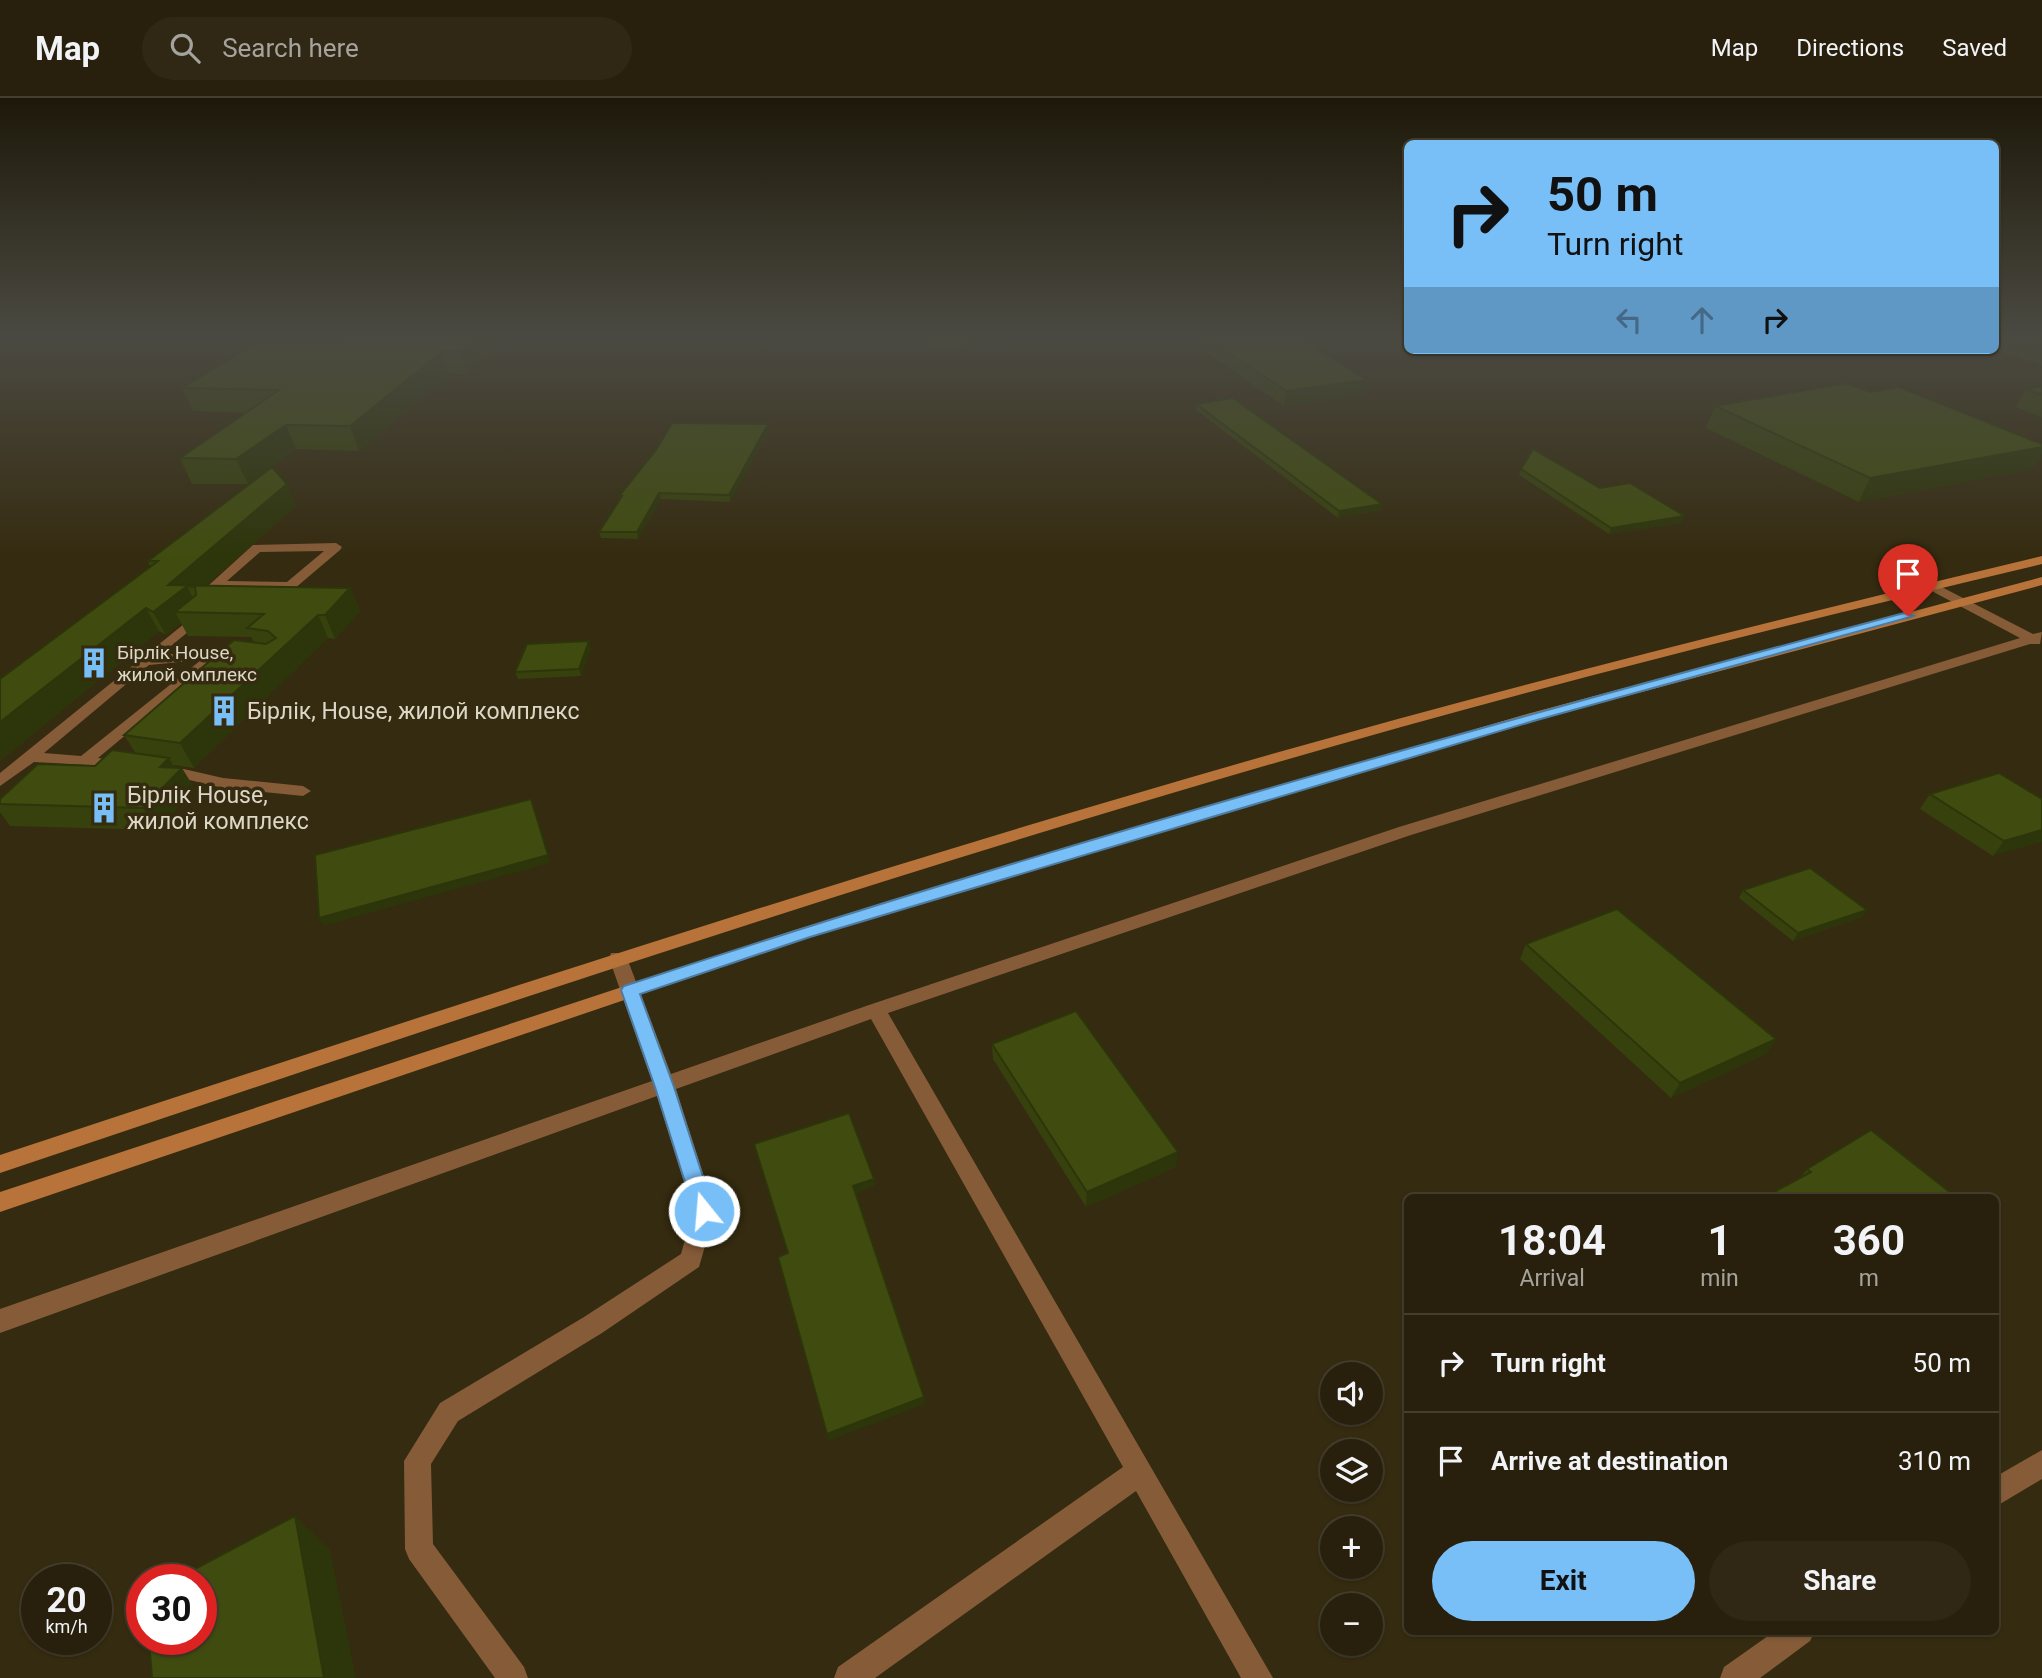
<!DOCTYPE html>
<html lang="en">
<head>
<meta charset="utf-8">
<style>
  :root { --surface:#28200c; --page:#302815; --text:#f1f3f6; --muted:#a5a39d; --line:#443e2d; --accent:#78bff7 }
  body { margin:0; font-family:Roboto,sans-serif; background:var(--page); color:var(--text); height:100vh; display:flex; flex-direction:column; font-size:26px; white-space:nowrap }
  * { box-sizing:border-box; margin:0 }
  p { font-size:23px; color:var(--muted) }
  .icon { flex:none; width:38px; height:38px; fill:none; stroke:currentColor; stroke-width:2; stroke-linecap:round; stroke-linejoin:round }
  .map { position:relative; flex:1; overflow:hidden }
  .panel { position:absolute; left:1404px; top:1096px; width:595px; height:441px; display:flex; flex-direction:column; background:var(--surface); border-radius:10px; box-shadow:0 2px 5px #0004,0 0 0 2px var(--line) }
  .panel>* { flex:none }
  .hud { position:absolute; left:1404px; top:42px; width:595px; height:214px; border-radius:10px; box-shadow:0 2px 5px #0004,0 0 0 2px var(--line); background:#78bff7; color:#111; overflow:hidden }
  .controls { position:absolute; left:1320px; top:1264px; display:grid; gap:14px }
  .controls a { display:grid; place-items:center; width:63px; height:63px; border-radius:50%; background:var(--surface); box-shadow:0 2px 5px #0004,0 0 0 2px var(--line); font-size:35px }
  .speed { position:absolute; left:21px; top:1466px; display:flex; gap:14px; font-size:35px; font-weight:700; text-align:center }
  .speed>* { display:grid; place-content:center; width:91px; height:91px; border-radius:50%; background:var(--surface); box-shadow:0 2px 5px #0004,0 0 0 2px var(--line); line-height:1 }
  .speed small { font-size:18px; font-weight:400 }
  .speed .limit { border:10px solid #d22; background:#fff; color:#111 }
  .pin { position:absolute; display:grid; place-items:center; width:60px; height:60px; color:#fff; margin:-72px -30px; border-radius:50% 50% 50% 0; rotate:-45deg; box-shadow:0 0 7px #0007 }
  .pin .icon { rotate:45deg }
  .me { position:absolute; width:77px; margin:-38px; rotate:343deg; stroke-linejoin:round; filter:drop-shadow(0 0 5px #0008) }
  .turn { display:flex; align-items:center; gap:24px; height:147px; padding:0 28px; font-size:32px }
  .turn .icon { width:91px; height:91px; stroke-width:2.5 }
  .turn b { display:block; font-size:49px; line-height:60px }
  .lanes { display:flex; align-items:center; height:66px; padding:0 28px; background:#0003; justify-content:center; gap:35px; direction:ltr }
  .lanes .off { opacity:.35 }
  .eta { display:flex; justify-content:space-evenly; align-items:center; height:119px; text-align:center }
  .eta b { font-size:42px; font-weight:700; line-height:49px }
  .action { display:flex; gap:14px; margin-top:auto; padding:14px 28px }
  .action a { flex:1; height:80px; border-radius:42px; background:var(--accent); color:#111; font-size:28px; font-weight:700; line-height:80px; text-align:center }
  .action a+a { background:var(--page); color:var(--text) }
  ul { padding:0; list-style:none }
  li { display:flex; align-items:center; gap:21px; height:98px; padding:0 28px; border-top:2px solid var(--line) }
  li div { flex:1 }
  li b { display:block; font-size:26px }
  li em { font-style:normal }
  header { display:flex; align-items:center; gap:42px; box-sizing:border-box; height:98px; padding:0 35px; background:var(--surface); border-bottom:2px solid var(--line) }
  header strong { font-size:33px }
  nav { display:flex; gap:38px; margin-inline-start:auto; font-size:24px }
  .search { width:490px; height:63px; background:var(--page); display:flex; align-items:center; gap:18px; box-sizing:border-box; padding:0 24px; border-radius:38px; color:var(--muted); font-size:26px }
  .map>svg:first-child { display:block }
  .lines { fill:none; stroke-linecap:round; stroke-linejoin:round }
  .street { fill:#855b38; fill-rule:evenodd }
  .secondary { fill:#b77339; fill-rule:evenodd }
  .wall { fill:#37410d }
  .shaded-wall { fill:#2d350a }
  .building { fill:#404c0f; stroke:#2d350a; stroke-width:2 }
  .route { fill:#78bff7; stroke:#4e7ca1; stroke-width:2 }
  .labels { text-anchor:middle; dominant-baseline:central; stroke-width:7; stroke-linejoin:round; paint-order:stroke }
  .far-poi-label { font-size:19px; fill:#ddd7c7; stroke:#352b10; text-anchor:start }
  .poi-label { font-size:23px; fill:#ddd7c7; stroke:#352b10; text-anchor:start }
</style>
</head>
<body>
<header>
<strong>Map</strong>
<div class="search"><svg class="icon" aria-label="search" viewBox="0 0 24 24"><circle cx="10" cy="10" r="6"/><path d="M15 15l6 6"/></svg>Search here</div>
<nav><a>Map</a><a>Directions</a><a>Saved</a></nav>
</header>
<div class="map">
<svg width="2042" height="1580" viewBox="0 0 2042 1580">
  <rect width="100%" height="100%" fill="#352b10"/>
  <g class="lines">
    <!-- street -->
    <g class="street">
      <path d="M 336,445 L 342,449 L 340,452 L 294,491 L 215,491 L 209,487 L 253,447 ZM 324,453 L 287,484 L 227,483 L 260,454 Z"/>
      <polygon points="1930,483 2033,536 2042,534 2040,546 2030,546 1411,737 888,915 1273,1580 1241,1580 1136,1393 875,1580 834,1580 838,1569 1123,1369 871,921 676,991 715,1113 699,1169 602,1235 458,1323 431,1366 433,1446 524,1569 528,1580 495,1580 409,1461 405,1451 404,1363 440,1305 584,1219 681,1156 693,1113 657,998 0,1235 0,1211 652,983 609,860 611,855 625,855 627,860 671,976 869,907 1399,729 2020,540 1926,490 1924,487"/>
      <path d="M 200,513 L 205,514 L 205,520 L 160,557 L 216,552 L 223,556 L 98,660 L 125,663 L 128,666 L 125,669 L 34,664 L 0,688 L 0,675 ZM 201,562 L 81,658 L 44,655 L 149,567 Z"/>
      <polygon points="162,666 223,680 303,688 311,693 303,698 223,690 156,674 154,671 156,668"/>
      <polygon points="2042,1352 2042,1381 1995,1409 1995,1379"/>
      <polygon points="1775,1533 1815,1533 1810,1543 1760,1580 1720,1580 1724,1569"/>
    </g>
    <!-- secondary -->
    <g class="secondary">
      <path d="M 2042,458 L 2042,466 C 1785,527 1529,591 1275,665 C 846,789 423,933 0,1075 L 0,1057 C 420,919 840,779 1265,658 C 1522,585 1782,520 2042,458 Z"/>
      <polygon points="2042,479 2042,487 1537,622 810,839 0,1114 0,1094 798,831 1527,616"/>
    </g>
  </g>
  <!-- wall -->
  <g class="wall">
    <polygon points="508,239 466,276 450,276 359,353 296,351 248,386 192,386 180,360 247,315 193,313 182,290 348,245"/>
    <rect x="928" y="239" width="38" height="10"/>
    <polygon points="1196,239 1243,239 1365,297 1284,308 1203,252"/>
    <polygon points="1995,239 2042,239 2042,267 1995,251"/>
    <polygon points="2042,288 2042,319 2016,309 2026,291"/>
    <polygon points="1870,294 2042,349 2042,356 2033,371 1859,404 1706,330 1715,308"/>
    <polygon points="1196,306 1382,406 1381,412 1338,420 1196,312"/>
    <polygon points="769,332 730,404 661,401 638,441 601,440 599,434 620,402 619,398"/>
    <polygon points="1521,371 1600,390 1682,425 1609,436 1519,377"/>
    <polygon points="287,386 296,408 205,488 350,490 360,513 335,541 328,540 194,670 173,667 195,691 157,732 10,728 0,714 0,706 95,668 136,656 124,637 254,544 251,539 188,538 181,525 166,537 159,533 0,663 150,469 148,463"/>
    <polygon points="591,550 581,578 518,581 515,574"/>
    <polygon points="1930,696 2042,701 1993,758 1920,711"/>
    <polygon points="1743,792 1867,812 1862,819 1793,843 1739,800"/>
    <polygon points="1526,846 1776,941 1766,956 1671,1000 1520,861"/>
    <polygon points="992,946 1176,1069 1086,1109 993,961"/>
    <polygon points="1807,1071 1956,1099 1800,1080"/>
  </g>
  <!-- shaded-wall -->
  <g class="shaded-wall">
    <polygon points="477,239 508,239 466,276 460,253"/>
    <polygon points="443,253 450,276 359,353 350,328"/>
    <polygon points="1367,282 1365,297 1284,308 1286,293"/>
    <polygon points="768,326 769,332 730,404 729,397"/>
    <polygon points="286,327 296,351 248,386 236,361"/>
    <polygon points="2042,349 2042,356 2033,371 1859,404 1870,380"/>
    <polygon points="287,386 296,408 198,494 195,489 187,488 198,511 175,514 181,525 166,537 153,514 168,487"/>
    <polygon points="659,395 661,401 638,441 637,434"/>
    <polygon points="1382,406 1381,412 1338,420 1339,413"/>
    <polygon points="1685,418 1682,425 1609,436 1611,430"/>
    <polygon points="350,490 360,513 335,541 325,517"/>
    <polygon points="146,510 159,533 0,663 0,624"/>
    <polygon points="318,517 328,540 194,670 180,645"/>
    <polygon points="589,543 591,550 581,578 579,571"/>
    <polygon points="169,660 177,675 182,670 195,691 157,732 143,710 160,669"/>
    <polygon points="534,709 550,765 323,828 319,820"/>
    <polygon points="2042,732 2042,744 1993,758 2004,743"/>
    <polygon points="1867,812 1862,819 1793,843 1798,835"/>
    <polygon points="1776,941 1766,956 1671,1000 1680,985"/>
    <polygon points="1178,1054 1176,1069 1086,1109 1087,1094"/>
    <polygon points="874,1081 875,1088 855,1096 853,1088"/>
    <polygon points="924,1299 925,1306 828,1343 827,1336"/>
    <polygon points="295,1418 330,1452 356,1580 324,1580"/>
  </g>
  <!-- building -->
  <g class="building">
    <polygon points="357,239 477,239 460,253 443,253 350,328 286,327 236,361 180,360 279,292 182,290 257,245 348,245"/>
    <polygon points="928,239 966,239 966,243 927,244"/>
    <polygon points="1205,239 1297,239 1367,282 1286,293"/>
    <polygon points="2016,239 2042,239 2042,247"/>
    <polygon points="1847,285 1870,294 1899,289 2042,346 2042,349 1870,380 1715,308"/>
    <polygon points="2042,288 2042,297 2026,291"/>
    <polygon points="1233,300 1382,406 1339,413 1196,306"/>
    <polygon points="672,325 768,326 729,397 659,395 637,434 599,434 622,398 619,398 656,352"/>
    <polygon points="1533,351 1600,390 1630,385 1685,418 1611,430 1521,371"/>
    <polygon points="272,369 287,386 168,487 350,490 325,517 318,517 180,645 124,637 234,542 266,546 276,540 268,533 247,530 264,516 175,514 196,497 195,489 187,488 153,514 146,510 0,624 0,581 158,463 148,463"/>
    <polygon points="589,543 579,571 515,574 527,546"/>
    <polygon points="112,652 169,660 160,669 182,670 143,710 0,706 0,701 38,666 95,668"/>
    <polygon points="1999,675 2042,701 2042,732 2004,743 1930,696"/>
    <polygon points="531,701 548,757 319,820 315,757"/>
    <polygon points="1810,770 1867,812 1798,835 1743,792"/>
    <polygon points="1617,811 1776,941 1680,985 1526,846"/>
    <polygon points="1076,913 1178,1054 1087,1094 992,946"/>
    <polygon points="849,1015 874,1081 853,1088 924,1299 827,1336 778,1159 788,1155 754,1046"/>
    <polygon points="1871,1032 1956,1099 1765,1099 1811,1074 1807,1071"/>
    <polygon points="295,1418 324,1580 152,1580 149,1542 201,1542 201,1482 174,1482"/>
  </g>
  <!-- sky -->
  <linearGradient id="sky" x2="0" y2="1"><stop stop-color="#1d1809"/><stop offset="0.52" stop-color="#4b4a42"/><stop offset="1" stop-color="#4b4a42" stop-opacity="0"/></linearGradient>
  <rect width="2042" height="460" fill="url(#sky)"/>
  <!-- route -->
  <path class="route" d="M 1904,515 L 1914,518 L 1537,622 L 810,839 L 640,896 L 674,989 L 714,1113 L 711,1119 L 704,1122 L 696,1119 L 655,989 L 621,892 L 624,888 C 1046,749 1475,630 1904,515 Z"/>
  <!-- icons -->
  <defs>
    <g id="building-bare" transform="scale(2.415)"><path d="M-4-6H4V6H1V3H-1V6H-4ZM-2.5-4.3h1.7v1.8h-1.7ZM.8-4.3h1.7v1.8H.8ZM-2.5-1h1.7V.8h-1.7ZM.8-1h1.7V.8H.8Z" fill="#78bff7" stroke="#352b10" stroke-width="2.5" paint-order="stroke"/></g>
  </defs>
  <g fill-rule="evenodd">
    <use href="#building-bare" x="94" y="565"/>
    <use href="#building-bare" x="224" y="613"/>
    <use href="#building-bare" x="104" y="710"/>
  </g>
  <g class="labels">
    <!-- far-poi labels -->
    <g class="far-poi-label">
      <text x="117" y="554">Бірлік House,<tspan x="117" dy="22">жилой омплекс</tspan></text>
    </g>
    <!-- poi labels -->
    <g class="poi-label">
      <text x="247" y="613">Бірлік, House, жилой комплекс</text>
      <text x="127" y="697">Бірлік House,<tspan x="127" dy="26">жилой комплекс</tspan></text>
    </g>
  </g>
</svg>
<div class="controls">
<a><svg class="icon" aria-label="sound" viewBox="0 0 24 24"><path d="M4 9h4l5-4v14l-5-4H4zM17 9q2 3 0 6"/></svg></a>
<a><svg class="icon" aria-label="layers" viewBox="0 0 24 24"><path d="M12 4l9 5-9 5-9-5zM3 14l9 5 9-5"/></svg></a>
<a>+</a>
<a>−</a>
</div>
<div class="speed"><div>20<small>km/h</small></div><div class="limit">30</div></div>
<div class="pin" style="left:1908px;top:518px;background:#d93025"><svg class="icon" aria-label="arrive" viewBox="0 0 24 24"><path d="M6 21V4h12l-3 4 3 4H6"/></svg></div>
<svg class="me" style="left:704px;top:1113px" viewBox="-20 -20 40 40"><circle r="17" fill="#78bff7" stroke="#fff" stroke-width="3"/><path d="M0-11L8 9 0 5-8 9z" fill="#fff"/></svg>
<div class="hud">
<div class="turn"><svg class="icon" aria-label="right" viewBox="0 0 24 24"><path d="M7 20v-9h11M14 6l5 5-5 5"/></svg><div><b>50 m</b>Turn right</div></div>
<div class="lanes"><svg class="icon off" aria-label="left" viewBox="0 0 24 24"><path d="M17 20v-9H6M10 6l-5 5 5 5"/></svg><svg class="icon off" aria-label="ahead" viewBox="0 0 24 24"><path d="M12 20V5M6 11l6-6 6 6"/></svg><svg class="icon" aria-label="right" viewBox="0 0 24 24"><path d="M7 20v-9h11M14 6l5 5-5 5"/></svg></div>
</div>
<section class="panel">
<div class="eta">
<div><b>18:04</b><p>Arrival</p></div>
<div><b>1</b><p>min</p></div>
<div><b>360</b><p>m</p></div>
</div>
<ul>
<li><svg class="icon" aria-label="right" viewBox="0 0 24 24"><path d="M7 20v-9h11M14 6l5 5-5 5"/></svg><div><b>Turn right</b></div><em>50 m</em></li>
<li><svg class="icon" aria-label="arrive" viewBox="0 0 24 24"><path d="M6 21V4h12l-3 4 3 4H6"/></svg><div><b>Arrive at destination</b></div><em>310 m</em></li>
</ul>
<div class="action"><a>Exit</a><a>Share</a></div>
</section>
</div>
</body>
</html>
